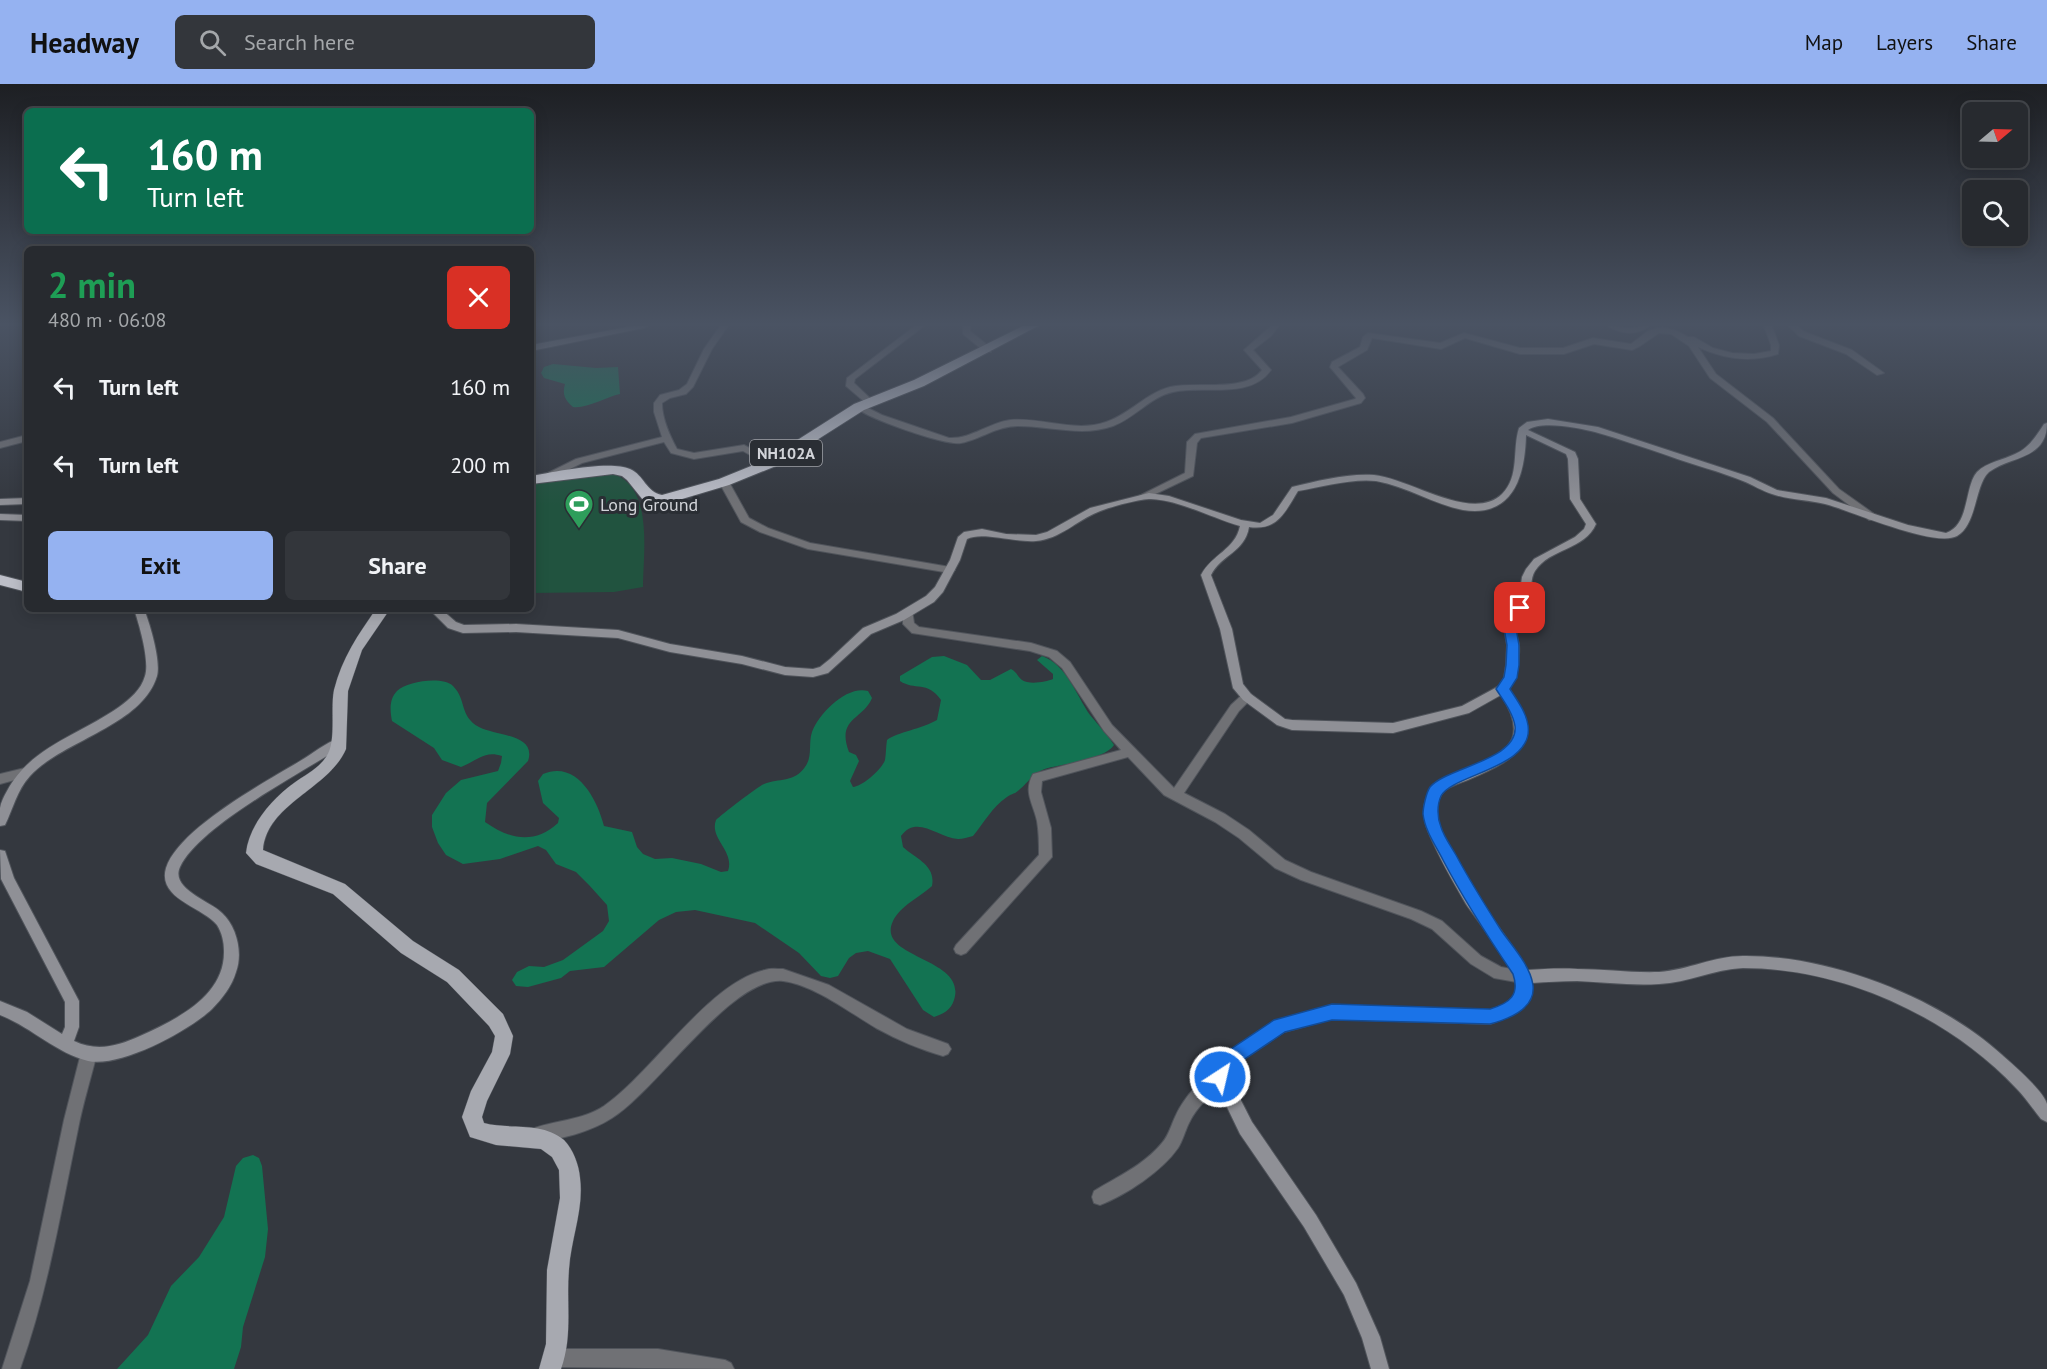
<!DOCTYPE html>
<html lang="en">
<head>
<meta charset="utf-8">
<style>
  :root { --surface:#272a2f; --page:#33363b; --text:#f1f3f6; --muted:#a4a7aa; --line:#43464b; --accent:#95b2f1 }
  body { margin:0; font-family:"PT Sans",sans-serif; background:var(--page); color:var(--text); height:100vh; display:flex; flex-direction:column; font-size:22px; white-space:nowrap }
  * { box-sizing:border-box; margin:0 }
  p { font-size:20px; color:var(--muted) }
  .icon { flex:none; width:33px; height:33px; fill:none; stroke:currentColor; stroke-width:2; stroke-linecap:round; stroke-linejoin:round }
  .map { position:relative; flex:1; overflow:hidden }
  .panel { position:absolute; left:24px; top:162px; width:510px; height:366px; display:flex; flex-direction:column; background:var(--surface); border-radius:9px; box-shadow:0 3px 15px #0003,0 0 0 2px var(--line) }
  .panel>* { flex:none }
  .top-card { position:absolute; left:24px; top:24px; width:510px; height:126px; border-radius:9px; box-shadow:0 3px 15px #0003,0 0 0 2px var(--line); background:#0b6e4f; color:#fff; overflow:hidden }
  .needle { width:39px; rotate:71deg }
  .fabs { position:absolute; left:1962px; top:18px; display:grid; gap:12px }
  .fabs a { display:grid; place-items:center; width:66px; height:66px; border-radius:9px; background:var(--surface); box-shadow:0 3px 15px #0003,0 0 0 2px var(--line); font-size:30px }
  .pin { position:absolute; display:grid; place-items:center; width:51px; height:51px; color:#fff; margin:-26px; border-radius:12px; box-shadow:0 3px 9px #0006 }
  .me { position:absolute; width:66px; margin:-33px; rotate:35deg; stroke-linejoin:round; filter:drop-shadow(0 0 4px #0008) }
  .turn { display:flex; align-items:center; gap:21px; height:126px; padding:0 24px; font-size:27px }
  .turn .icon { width:78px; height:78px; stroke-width:2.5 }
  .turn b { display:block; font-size:42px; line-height:51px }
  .round { display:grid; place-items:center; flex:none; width:63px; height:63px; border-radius:9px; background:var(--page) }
  .overview { display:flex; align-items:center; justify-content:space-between; height:102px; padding:0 24px }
  h1 { font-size:36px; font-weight:700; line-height:45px; color:#1e9e55 }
  .button { display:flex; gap:12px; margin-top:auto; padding:12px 24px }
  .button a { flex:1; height:69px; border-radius:9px; background:var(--accent); color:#111; font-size:24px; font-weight:700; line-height:69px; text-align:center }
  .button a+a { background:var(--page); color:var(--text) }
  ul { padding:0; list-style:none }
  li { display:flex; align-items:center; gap:18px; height:78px; padding:0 24px }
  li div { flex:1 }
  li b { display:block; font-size:22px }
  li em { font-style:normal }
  header { display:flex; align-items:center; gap:36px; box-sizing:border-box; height:84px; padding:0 30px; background:var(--accent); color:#111 }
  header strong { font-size:28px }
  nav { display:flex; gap:33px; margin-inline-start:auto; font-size:21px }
  .search { width:420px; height:54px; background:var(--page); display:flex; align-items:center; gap:15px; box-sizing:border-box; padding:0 21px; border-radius:9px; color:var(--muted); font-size:22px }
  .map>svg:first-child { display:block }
  .green { fill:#21533f }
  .forest { fill:#137352 }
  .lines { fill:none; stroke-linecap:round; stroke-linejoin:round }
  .street-casing { stroke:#50545b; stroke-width:2 }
  .secondary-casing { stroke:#50545b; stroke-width:2 }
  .primary-casing { stroke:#50545b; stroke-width:1 }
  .highway-casing { stroke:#50545b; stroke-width:2 }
  .street { fill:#707175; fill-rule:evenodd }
  .secondary { fill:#8f9096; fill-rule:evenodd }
  .primary { fill:#a7a9b0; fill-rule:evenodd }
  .highway { fill:#bdbfc8; fill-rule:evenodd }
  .route { fill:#1a73e8; stroke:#114b97; stroke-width:1.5 }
  .labels { text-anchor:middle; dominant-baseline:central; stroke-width:6; stroke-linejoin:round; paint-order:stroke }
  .shield { fill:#2a2e34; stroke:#a0a2a8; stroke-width:1.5 }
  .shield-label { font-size:16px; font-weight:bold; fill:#d2d4d9 }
  .poi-label { font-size:18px; fill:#d2d4d9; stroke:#2a2e34; text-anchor:start }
</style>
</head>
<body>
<header>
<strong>Headway</strong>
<div class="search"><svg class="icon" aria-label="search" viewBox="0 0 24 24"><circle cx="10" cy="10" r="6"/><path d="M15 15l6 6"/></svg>Search here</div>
<nav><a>Map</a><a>Layers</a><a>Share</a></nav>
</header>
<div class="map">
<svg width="2047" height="1285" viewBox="0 0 2047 1285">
  <rect width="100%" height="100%" fill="#34383f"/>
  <!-- green -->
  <path class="green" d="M 613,390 C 654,403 643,470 643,503 L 614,508 L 531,509 L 531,399 Z"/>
  <!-- forest -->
  <g class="forest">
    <path d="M 553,280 L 596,284 L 618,283 L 620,310 C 606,313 586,325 573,323 C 565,316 562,311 565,300 L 544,294 L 541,289 L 544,283 Z"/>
    <path d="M 1042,572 C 1067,581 1076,611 1090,631 C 1098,641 1107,650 1114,661 C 1105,675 1065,680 1048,684 C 1033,688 1030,697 1019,706 C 1015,710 1010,710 1007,713 C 992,723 984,739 973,752 C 968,753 963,755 958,755 C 938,754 917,730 901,752 L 903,763 C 916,775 936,781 932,802 C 920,813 900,822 893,837 C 875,875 968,873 954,916 C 951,926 943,930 934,933 L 923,926 L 890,875 L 868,867 L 856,869 L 849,874 L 838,892 L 830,894 L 821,892 L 799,869 L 755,839 L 695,826 L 676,828 L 659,836 L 604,883 L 570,887 L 561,894 L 528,903 L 516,902 L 512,896 L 517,888 L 529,882 L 544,883 L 563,876 L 603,847 L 609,837 L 607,821 L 589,801 L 576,788 L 556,780 L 546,766 L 538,762 L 500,775 L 463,780 L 446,771 L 438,759 L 432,743 L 432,731 L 446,709 L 461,696 L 498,687 L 501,679 L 502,672 C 484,666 477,677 461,683 L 442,676 L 434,664 L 392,637 C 390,627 389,615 397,607 C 407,597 443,592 453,602 C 467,616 459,632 479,643 C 496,652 537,650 528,677 L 487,719 L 485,738 C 509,755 534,761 558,739 L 559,734 L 543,719 L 538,697 L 543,690 C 577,676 597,715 604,742 L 632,748 L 637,763 L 643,770 L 655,775 L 672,774 L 701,780 L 721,788 L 728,787 C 735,767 709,755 716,736 C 721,731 757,703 764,700 C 779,694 794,699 805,683 C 813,672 808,660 812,648 C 819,629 847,601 868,607 L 872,614 C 863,636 836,634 849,668 L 856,671 L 859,677 L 850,697 L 853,703 C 863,702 882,685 885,676 C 886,670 886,662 887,656 C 897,648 922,645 937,636 L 941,616 C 927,596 915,607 900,597 L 900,592 L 932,573 L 944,572 L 967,581 L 981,596 L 990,596 L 1011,585 C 1017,588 1017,592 1022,596 C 1029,601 1046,598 1053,595 L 1053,590 L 1037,576 Z"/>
    <polygon points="253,1071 259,1074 262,1082 268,1145 265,1173 243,1243 241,1263 234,1285 117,1285 148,1251 171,1202 199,1173 224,1133 236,1082 243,1074"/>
  </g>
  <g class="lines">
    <!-- street casing -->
    <g class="street-casing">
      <g id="street">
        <path d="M 720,242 L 728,242 L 712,265 L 693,303 L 686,310 L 670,314 L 662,319 C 662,335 670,352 677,365 L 694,369 L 744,361 L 774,377 L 774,381 L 768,381 L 743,367 L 694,375 L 671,369 L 664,358 L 582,379 L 550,395 L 544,395 L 544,391 L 576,375 L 662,353 L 654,328 L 654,319 L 660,311 L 679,306 L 687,300 L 704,265 Z"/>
        <polygon points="915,242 924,242 855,295 854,299 874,318 873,320 867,320 846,302 847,294"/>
        <polygon points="963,242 971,242 970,247 991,264 991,268 985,268 963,250"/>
        <path d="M 1271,242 L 1279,242 L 1271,252 L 1253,266 L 1271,286 C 1250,316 1204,301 1173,308 C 1150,313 1135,334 1113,342 C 1082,353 1050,342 1018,342 C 997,342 981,355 961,359 C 946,362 866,334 855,323 L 856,321 L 862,321 L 882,331 L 949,354 C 971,355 989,339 1010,336 C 1042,333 1075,349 1106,338 C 1130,330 1146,309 1170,303 C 1196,297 1245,309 1262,286 L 1244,266 Z"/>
        <path d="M 1608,242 L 1629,244 L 1649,242 C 1637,252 1620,250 1608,242 Z"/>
        <path d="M 1764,242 L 1772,242 L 1779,261 L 1778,270 C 1750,279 1724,275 1698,263 L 1716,290 L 1773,334 L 1839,405 L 1877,432 L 1877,436 L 1869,436 L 1833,409 L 1767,338 L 1710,294 L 1689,262 L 1671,250 L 1659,249 L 1640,262 L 1632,266 L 1594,260 L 1564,270 L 1520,270 L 1465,254 L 1441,265 L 1372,254 L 1367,266 L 1338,283 L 1363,310 L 1365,314 L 1361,319 L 1292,339 L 1201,354 L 1197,359 L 1193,392 L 1145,415 L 1139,415 L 1137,413 L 1185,389 L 1187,358 L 1195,350 L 1291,333 L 1355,315 L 1356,314 L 1330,283 L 1332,278 L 1360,263 L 1363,253 L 1368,249 L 1440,259 L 1464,249 L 1520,264 L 1563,264 L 1593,254 L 1631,260 L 1648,247 L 1662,243 L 1677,247 L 1688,253 L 1694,253 L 1713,264 L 1732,269 L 1754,270 L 1771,267 L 1771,261 Z"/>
        <polygon points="1789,242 1797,242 1805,248 1852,266 1884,289 1877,291 1846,270 1799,252"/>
        <polygon points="27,351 27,357 0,364 0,358"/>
        <polygon points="724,395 729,398 749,434 768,444 810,459 950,483 955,486 950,489 808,465 760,448 741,438 719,398"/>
        <path d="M 908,525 L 912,526 L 914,539 L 919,543 L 1031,559 L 1057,567 L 1070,578 L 1112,641 L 1174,704 L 1231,621 L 1243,610 L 1251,610 L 1253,613 L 1239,627 L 1184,709 L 1225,730 L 1249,746 L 1285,776 L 1311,788 L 1421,827 L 1442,837 L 1481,872 L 1501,883 L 1527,888 L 1529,893 L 1527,898 L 1522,899 L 1494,894 L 1471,880 L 1432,845 L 1411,835 L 1301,796 L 1275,784 L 1239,754 L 1215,738 L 1164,711 L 1128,673 L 1042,697 L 1041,708 L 1051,744 L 1052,773 L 966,869 L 961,871 L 956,869 L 954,865 L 956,861 L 1039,771 C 1039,760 1039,748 1037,737 C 1033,719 1023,708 1033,690 L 1121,666 L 1104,647 L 1062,584 L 1049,573 L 1030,567 L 912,549 L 903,540 L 903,529 Z"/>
        <polygon points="25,684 29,686 31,689 29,692 0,700 0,690"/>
        <path d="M 783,885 L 829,901 L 907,945 L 948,960 L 951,965 L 948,970 L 943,972 C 919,965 898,956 876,944 C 849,928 814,901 783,897 C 732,892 658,1005 612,1034 C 589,1049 561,1054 535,1060 L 529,1058 L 527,1052 L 529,1046 C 554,1036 581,1037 604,1022 C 653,988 709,898 765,886 C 770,884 777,885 783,885 Z"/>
        <path d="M 89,962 L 94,964 L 97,969 C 91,994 83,1019 78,1045 C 61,1126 48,1207 20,1285 L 2,1285 L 30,1197 L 64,1036 L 81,969 L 84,964 Z"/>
        <path d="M 1220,985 L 1225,987 L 1228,992 L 1225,997 C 1212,1010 1197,1022 1189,1039 C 1185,1047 1183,1056 1178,1064 C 1162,1087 1126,1111 1100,1121 L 1094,1119 L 1092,1113 L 1094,1107 C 1117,1093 1144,1081 1162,1059 C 1169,1051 1171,1041 1176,1031 C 1184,1014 1202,992 1220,985 Z"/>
        <polygon points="554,1265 658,1265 725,1276 731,1279 734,1285 554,1283 548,1280 545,1274 548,1268"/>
      </g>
    </g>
    <!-- secondary casing -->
    <g class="secondary-casing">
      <g id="secondary">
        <polygon points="633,242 648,242 644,244 531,267 531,261"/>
        <path d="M 1548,335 L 1598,343 L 1750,393 L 1777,406 L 1826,414 L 1908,441 L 1946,449 C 1970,441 1964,403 1977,388 C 1987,378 2003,376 2015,370 C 2029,364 2036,352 2044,340 L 2047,339 C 2047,376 2010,372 1989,388 C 1975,400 1977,441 1957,452 C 1934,464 1852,427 1825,420 C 1808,416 1789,416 1772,410 C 1762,407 1753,401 1743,397 C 1719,387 1693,381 1669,372 C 1645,364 1620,355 1595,348 C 1580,344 1541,336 1528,346 L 1575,368 L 1578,375 L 1580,415 L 1596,440 C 1585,466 1550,464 1535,487 C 1530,495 1532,505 1530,513 C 1527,524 1519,533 1516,543 C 1515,548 1518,555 1519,561 C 1520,576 1517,592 1509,605 C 1544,657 1520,674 1470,695 C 1461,699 1452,701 1444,707 C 1410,742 1511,852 1527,886 C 1544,885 1560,884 1577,885 C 1604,885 1631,889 1659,888 C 1688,886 1714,872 1743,872 C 1829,871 1938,913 2001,970 C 2011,979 2044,1007 2047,1020 C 2047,1025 2047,1032 2047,1038 L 2041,1035 C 2033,1025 2025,1013 2016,1004 C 1948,932 1843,884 1743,884 C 1714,885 1688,899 1659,900 C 1632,902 1604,898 1577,897 C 1562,897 1547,898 1532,899 C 1533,924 1510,933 1490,940 L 1332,935 L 1284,948 L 1229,985 L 1228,991 L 1252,1038 L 1316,1131 L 1356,1199 L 1380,1253 L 1389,1285 L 1371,1285 L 1362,1254 L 1344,1211 L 1304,1143 L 1240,1050 L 1212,992 L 1217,976 L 1275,937 L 1332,921 L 1490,926 C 1500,923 1516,917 1517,905 C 1519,887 1478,838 1466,820 C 1452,796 1438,772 1428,747 C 1396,663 1560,702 1501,611 L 1469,629 L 1393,649 L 1292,646 L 1277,641 L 1243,616 L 1233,604 L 1220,545 L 1201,491 C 1212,470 1235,466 1240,442 C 1212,434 1179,416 1151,415 C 1139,415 1110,423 1098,428 C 1076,437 1060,455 1036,457 C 1016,459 982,447 967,455 L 960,476 L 943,508 L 934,518 L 904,536 L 871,550 L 828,589 L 813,593 L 785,591 L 742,580 L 670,568 L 618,554 L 516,548 L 463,549 L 448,544 L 429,525 L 441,525 L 456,538 L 464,541 L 516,540 L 618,546 L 670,560 L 742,572 L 785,583 L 813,585 L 820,583 L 830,575 L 863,544 L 896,530 L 926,512 L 935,503 L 950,476 L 958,453 L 964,448 L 982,445 L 1006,450 L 1036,451 L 1047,448 L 1090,424 L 1149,409 L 1169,412 L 1241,436 L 1260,439 L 1273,431 L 1292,403 C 1316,397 1349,389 1374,391 C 1409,394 1472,439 1502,410 C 1520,392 1512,365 1519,344 L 1527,338 ZM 1526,351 L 1566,370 L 1568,375 L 1570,415 L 1586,440 L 1584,445 L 1575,453 L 1534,475 L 1526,485 L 1522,493 L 1519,515 L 1504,544 L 1507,561 L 1506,581 L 1504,594 L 1499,602 L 1462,622 L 1393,639 L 1292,636 L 1285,635 L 1251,610 L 1243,600 L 1232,545 L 1211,491 C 1221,471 1245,468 1249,443 C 1278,447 1285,428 1298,407 C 1320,403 1354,394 1376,397 C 1406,402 1435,421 1463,426 C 1514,434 1525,391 1526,351 Z"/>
        <polygon points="27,414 27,420 0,421 0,415"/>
        <polygon points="0,430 27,431 27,437 0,436"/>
        <path d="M 134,525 L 144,525 C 150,540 161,577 157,592 C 142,642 63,656 30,692 C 17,706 13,725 5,741 L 0,742 C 0,736 0,730 0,724 C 1,718 4,712 7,707 C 30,663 81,650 119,623 C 130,615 141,606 145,592 C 150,577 139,540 134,525 Z"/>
        <path d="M 339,654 L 343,656 L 345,659 L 343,662 C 303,688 199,742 180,783 C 170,805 210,817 222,829 C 237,843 243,869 236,888 C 232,902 222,915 212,925 C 189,947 120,984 88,977 C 56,969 31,943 0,931 L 0,917 L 27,928 L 62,950 L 65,943 L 65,918 L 1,795 L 0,766 L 5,767 L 14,794 L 79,917 L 79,943 L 74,957 C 97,968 118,962 140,952 C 175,936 225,913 224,867 C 224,858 222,849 217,841 C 203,823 157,815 166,784 C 178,745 265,698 300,677 C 312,670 325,659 339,654 Z"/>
      </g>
    </g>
    <!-- primary casing -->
    <g class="primary-casing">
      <path id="primary" d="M 376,525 L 390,525 L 362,566 L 348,607 L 346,665 C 329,705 267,719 263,766 L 345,800 L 413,857 L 459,886 L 503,930 L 513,952 L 510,970 L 487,1017 L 482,1033 L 484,1039 C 510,1046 542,1037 564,1056 C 573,1065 579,1081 580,1094 C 584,1125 571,1154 569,1185 C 566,1219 573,1252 561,1285 L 539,1285 L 546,1260 L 547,1186 L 560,1114 L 559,1086 L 552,1073 L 541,1065 L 496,1061 L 470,1053 L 462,1033 L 471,1007 L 492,968 L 495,952 L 489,942 L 447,898 L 401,869 L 333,810 L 256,780 L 246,769 C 249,741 272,715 294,699 C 305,691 318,685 326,673 C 337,658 330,625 334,606 C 342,574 358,551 376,525 Z"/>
    </g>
    <!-- highway casing -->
    <g class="highway-casing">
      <g id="highway">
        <path d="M 1023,242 L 1038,242 L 924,302 L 864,326 L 776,382 L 729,401 L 662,421 L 643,416 L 627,396 L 622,392 L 613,390 L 531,400 L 531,392 C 554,388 610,376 630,385 C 644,391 646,408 662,411 L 719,395 L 766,376 L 854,320 L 914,296 Z"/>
        <polygon points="0,491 27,498 27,508 0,501"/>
      </g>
    </g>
    <!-- street -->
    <use href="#street" class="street"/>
    <!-- secondary -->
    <use href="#secondary" class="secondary"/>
    <!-- primary -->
    <use href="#primary" class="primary"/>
    <!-- highway -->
    <use href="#highway" class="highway"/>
  </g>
  <!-- sky -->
  <linearGradient id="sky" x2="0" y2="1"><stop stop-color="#1d1f23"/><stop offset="0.57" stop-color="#4a5363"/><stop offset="1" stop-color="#4a5363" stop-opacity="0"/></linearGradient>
  <rect width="2047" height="421" fill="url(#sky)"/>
  <!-- route -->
  <path class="route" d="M 1520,520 L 1527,524 L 1516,544 L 1519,561 L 1519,581 L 1517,594 L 1510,605 C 1517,616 1526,628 1528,641 C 1535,684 1452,690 1441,712 C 1437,721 1437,733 1441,743 C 1444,753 1451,762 1456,771 C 1470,797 1485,821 1501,846 C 1512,862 1530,881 1533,901 C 1536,925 1509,935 1490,940 L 1332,936 L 1285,948 L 1230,985 L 1227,998 L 1220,1001 L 1214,998 L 1212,993 L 1216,975 L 1274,936 L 1332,920 L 1490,925 C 1510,919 1520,911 1513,890 C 1488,853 1464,816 1443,776 C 1436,762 1425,747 1423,730 C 1423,724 1426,709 1430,703 C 1447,683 1519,676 1515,642 C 1513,629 1503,616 1496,605 L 1504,593 L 1506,581 L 1507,561 L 1504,544 L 1516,521 Z"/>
  <!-- icons -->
  <defs>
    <g id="stadium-pin" transform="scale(1.5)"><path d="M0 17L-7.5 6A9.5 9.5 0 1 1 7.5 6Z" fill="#2e9e5b" stroke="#2a2e34"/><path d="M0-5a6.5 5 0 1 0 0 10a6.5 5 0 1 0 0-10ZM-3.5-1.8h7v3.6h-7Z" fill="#fff"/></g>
  </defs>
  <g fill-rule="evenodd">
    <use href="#stadium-pin" x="579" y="420"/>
  </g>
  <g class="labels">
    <!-- shield labels -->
    <rect class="shield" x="750" y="356" width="72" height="26" rx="4.5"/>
    <g class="shield-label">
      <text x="786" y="369">NH102A</text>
    </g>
    <!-- poi labels -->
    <g class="poi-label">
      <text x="600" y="420">Long Ground</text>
    </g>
  </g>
</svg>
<div class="fabs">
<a><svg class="needle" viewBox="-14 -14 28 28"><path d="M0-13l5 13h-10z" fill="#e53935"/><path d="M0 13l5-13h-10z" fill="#a4a7aa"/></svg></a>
<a><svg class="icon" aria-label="search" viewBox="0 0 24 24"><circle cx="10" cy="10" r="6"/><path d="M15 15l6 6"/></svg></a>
</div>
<div class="pin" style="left:1520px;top:524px;background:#d93025"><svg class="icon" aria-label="arrive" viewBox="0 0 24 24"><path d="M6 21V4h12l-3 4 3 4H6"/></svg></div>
<svg class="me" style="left:1220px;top:993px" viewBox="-20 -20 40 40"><circle r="17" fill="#1a73e8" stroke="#fff" stroke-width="3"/><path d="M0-11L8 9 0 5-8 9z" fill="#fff"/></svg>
<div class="top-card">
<div class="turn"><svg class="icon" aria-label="left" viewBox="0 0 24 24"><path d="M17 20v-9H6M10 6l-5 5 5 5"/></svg><div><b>160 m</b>Turn left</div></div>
</div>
<section class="panel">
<div class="overview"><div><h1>2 min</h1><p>480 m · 06:08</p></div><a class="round" style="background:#d93025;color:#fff"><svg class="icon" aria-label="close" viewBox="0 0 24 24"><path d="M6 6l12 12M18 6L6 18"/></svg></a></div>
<ul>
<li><svg class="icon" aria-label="left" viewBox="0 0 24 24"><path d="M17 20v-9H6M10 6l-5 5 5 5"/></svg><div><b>Turn left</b></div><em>160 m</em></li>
<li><svg class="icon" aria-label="left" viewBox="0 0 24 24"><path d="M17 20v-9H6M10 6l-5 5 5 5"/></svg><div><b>Turn left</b></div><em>200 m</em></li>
</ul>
<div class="button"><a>Exit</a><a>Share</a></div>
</section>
</div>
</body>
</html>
